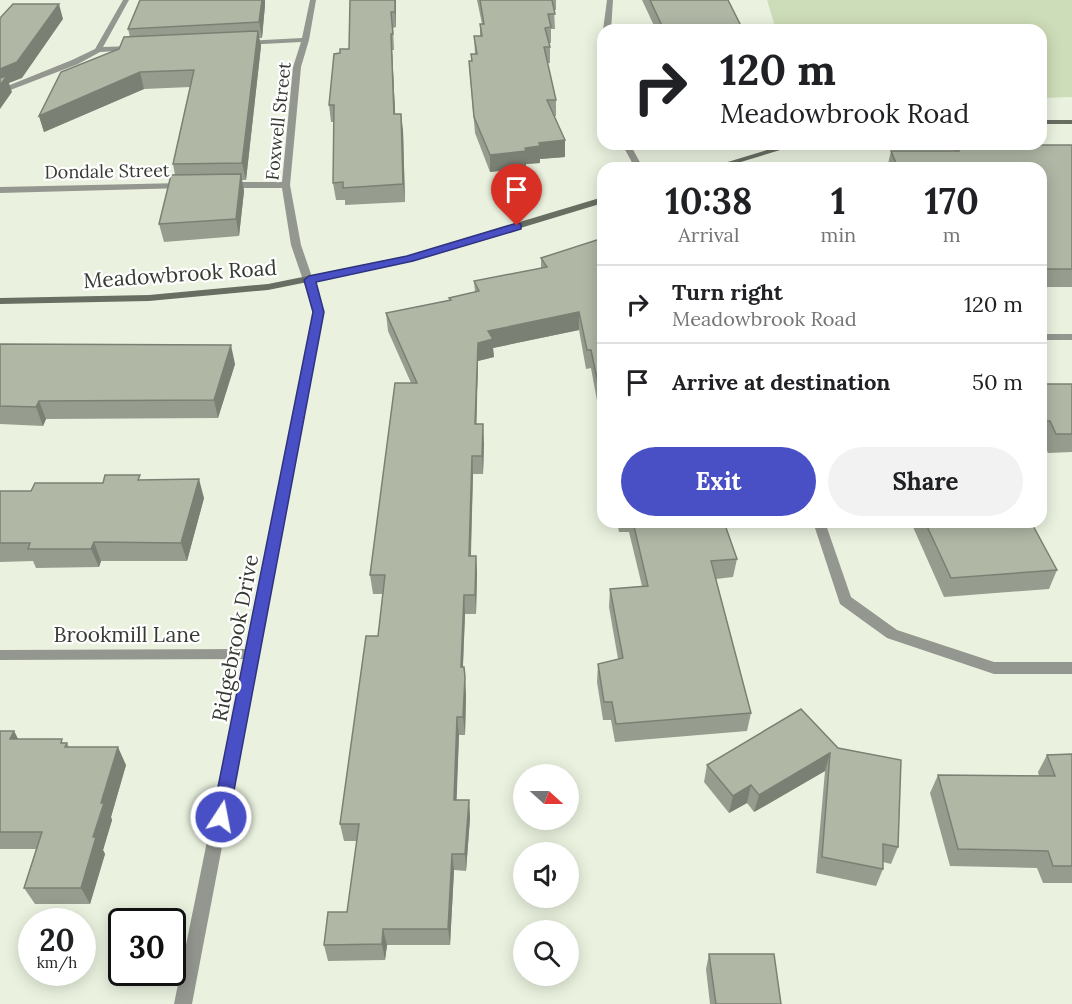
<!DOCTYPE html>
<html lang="en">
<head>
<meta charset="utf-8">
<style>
  :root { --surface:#fff; --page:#f2f2f2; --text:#202124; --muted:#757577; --line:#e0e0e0; --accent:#494fc5 }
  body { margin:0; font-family:Lora,serif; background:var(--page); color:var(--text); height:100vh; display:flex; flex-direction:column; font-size:22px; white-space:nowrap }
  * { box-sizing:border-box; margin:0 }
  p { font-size:20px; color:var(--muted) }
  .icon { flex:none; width:33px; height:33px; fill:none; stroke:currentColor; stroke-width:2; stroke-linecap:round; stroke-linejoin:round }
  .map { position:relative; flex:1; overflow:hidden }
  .drawer { position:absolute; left:597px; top:162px; width:450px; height:366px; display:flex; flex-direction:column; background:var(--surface); border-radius:18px; box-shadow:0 3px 15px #0003 }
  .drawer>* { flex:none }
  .top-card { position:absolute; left:597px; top:24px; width:450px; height:126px; border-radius:18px; box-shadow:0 3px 15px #0003; background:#fff; color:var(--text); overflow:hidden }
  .needle { width:39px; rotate:111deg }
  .fabs { position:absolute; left:513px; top:764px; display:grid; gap:12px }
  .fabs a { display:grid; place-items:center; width:66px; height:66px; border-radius:50%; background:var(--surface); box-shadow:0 3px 15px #0003; font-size:30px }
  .speed { position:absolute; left:18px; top:908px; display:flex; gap:12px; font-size:30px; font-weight:700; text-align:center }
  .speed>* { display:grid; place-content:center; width:78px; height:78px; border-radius:50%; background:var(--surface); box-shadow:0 3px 15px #0003; line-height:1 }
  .speed small { font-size:15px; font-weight:400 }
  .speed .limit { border:3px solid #111; border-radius:9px; background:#fff; color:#111 }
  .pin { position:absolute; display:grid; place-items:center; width:51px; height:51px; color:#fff; margin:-62px -26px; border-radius:50% 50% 50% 0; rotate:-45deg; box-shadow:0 0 6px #0007 }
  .pin .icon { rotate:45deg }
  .me { position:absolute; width:66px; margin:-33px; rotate:11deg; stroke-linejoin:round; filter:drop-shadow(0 0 4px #0008) }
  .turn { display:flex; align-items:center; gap:21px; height:126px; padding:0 24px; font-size:27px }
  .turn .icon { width:78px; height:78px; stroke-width:2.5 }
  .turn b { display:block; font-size:42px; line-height:51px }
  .eta { display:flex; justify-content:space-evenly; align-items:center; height:102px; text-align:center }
  .eta b { font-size:36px; font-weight:800; line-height:42px }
  .action { display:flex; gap:12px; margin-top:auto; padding:12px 24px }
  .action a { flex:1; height:69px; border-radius:36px; background:var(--accent); color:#fff; font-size:24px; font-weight:800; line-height:69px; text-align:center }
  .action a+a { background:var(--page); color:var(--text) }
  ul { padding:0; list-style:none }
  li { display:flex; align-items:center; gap:18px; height:78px; padding:0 24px; border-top:2px solid var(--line) }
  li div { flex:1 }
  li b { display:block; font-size:22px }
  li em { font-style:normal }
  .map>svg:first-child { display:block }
  .green { fill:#ceddb9 }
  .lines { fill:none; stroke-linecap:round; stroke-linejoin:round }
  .street { fill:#94978f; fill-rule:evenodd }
  .secondary { fill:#696e63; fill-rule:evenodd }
  .wall { fill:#979d8e }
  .shaded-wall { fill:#7b8074 }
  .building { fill:#b0b7a5; stroke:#7b8074; stroke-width:1.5 }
  .route { fill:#494fc5; stroke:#2f3380; stroke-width:1.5 }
  .labels { text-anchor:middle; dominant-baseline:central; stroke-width:4.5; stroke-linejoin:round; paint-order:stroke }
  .far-street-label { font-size:18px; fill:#373a33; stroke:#fff }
  .street-label { font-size:21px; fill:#373a33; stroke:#fff }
</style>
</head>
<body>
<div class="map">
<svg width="1072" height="1004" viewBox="0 0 1072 1004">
  <rect width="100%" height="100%" fill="#eaf2df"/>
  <!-- green -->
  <polygon class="green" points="767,0 1072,0 1072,97 1041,98 1041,30 776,30"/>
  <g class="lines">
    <!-- street -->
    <g class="street">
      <polygon points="123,0 129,0 103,47 133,46 137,48 136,50 100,52 78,64 0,94 0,89 72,60 95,49"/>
      <polygon points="310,0 316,0 309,40 301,67 290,185 301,245 324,312 192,1004 174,1004 244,659 0,660 0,650 246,649 314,312 291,245 282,188 229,188 225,185 229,182 282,182 293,67 301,42 246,45 242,43 246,41 302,38"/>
      <polygon points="607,0 613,0 611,30 603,30"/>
      <polygon points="622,144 630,144 643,168 635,168"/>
      <polygon points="182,183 186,186 185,188 0,193 0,187"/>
      <rect x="1041" y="334" width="31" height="6"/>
      <polygon points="813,522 825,522 851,597 897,630 994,662 1072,662 1072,674 994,674 887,638 840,604"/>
    </g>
    <!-- secondary -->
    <g class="secondary">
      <rect x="1041" y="120" width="31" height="4"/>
      <polygon points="787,144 800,144 721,168 708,168"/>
      <polygon points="603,197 603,203 412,261 268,290 149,301 0,304 0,298 149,295 268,284 407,256"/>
    </g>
  </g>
  <!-- wall -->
  <g class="wall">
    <polygon points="140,0 265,0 265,5 262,38 259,38 261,46 246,180 242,180 244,191 239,236 164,242 159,224 175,175 173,164 190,87 144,89 44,132 39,116 119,49 130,37 128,29"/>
    <polygon points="396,0 396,27 393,28 394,50 392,50 395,114 403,130 405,202 345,205 345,200 336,200 333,183 334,122 331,122 329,105 340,53 349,49"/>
    <polygon points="477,0 556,0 556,10 554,10 555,29 551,29 551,43 549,43 550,47 550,63 547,63 556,100 556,116 554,116 565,140 565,157 540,159 540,163 526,164 526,168 490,172 475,133 470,77 469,61 472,61 471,54 475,54 474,36 480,36 480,24 482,24"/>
    <polygon points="642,0 728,0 743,30 656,30"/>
    <polygon points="956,145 1072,145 1072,287 1041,287 1041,168 887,168 891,151 954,151"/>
    <polygon points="603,238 603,418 600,406 598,406 591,368 586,369 579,330 493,348 494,357 478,361 476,424 484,443 483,474 473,474 471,556 476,556 477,574 476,614 465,614 463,667 466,695 465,735 459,735 456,800 469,800 470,818 466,871 454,870 450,945 387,945 385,960 328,961 324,945 347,912 357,841 344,841 340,824 378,636 383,594 373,594 370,575 411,383 388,331 386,313 449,301 449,298 475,292 474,281 541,268 541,258"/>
    <polygon points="0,344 235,364 218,418 46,419 43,426 0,424"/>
    <polygon points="1041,384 1072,384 1072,452 1048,453 1042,440 1041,440"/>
    <polygon points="141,480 204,498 187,561 101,561 99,567 36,568 33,561 0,562 0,491 31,491 103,483"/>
    <polygon points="617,522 724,522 737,559 733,577 716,579 751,713 747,731 615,742 611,720 603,720 597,682 598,664 618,659 609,607 610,589 642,586 629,532 619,532"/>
    <polygon points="913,522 1031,522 1057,570 1049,589 944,597 913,527 914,524"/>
    <polygon points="801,709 898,847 891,864 883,862 883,869 876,886 816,873 825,771 754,812 747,803 729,813 704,782 707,765"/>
    <polygon points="0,731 14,731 18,739 67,743 69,747 126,765 111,817 112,820 103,850 105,854 90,904 35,904 24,888 36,849 0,849"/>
    <polygon points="1072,754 1072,883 1043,883 1037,868 950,866 930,793 938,775 1039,776 1038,772 1047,755"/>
    <polygon points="709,954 781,1004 710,1004 706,969"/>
  </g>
  <!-- shaded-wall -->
  <g class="shaded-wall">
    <polygon points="262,0 265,0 265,5 262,38 259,22"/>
    <polygon points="395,0 396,0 396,27 395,12"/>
    <polygon points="59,4 63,19 22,78 9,83 12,92 0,109 0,69"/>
    <polygon points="258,31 261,46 246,180 242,163"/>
    <polygon points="391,34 392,50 396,131 394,114"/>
    <polygon points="140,72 144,89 44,132 39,116"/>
    <polygon points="401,114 403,130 405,202 403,184"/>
    <polygon points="565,140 565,157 540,159 540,163 526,164 526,168 490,172 490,155 525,148 539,143"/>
    <polygon points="241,174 244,191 239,236 236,219"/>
    <polygon points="579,312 579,330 493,348 494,357 478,361 476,443 475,424 478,343 488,331"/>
    <polygon points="231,345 235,364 218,418 214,400"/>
    <polygon points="39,401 46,419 43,426 36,407"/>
    <polygon points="483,424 484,443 483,474 482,456"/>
    <polygon points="472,456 473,474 470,574 469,556"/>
    <polygon points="199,479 204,498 187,561 181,543"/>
    <polygon points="94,542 101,561 99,567 91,549"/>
    <polygon points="476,556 477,574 476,614 475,595"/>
    <polygon points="464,595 465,614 462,685 461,667"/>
    <polygon points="465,677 466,695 465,735 463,717"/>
    <polygon points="457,717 459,735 456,817 454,800"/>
    <polygon points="14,731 23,749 10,739"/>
    <polygon points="118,747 126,765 111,817 112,820 103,850 105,854 90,904 81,888 101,803"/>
    <polygon points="830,753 825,771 754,812 759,795"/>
    <polygon points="751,785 747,803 729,813 733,796"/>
    <polygon points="469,800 470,818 466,871 465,854"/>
    <polygon points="452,854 454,870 450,945 448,929"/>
    <polygon points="383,929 387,945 385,960 382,944"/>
  </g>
  <!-- building -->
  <g class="building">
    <polygon points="140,0 262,0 259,22 128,29"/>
    <polygon points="350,0 395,0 395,12 391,12 393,34 391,34 394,114 401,114 403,184 343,188 343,182 333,183 334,105 329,105 334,54 340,53 340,49 349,49"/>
    <polygon points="480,0 552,0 555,14 548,14 551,27 545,28 550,47 544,47 556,100 547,100 565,140 539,143 540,146 525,148 526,151 490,155 474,117 469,61 472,61 471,54 477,54 474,36 482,36 480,24 484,24"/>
    <polygon points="650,0 728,0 743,30 664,30"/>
    <polygon points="13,4 59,4 17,62 0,69 0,18"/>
    <polygon points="258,31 242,163 173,164 194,70 140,72 39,116 61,72 119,49 124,37"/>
    <polygon points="7,76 0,85 0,78"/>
    <polygon points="956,145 1072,145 1072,269 1041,269 1041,168 898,168 891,151 959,151"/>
    <polygon points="241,174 236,219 159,224 171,175"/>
    <polygon points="603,238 603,395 601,388 599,388 591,350 587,350 579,312 488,331 493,339 478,343 475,424 483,424 482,456 472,456 469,556 476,556 475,595 464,595 461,667 464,667 465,677 463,717 457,717 454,800 469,800 465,854 452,854 448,929 383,929 382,944 324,945 328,912 347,912 359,824 340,824 366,636 378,636 385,575 370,575 395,383 417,383 386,313 451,300 449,298 479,291 474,281 547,267 541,258"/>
    <polygon points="0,344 231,345 214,400 39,401 36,407 0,406"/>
    <polygon points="1041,384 1072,384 1072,434 1056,434 1050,421 1041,421"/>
    <polygon points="105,475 140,475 138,480 199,479 181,543 94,542 91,549 28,549 30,543 0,543 0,491 31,491 35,483 103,483"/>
    <polygon points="633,522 724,522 737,559 711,561 751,713 616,724 612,702 604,702 598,664 623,658 610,589 648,586"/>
    <polygon points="925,522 1031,522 1057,570 951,578"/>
    <polygon points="801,709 838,748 901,760 898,847 883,844 883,869 822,857 830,753 759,795 751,785 733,796 707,765"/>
    <polygon points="0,731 14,731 10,739 62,739 61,743 67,743 65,747 118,747 101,803 104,803 93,837 96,837 81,888 24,888 42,832 0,832"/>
    <polygon points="1072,754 1072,866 1053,866 1048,851 958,849 938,775 1055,776 1047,755"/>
    <polygon points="709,954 774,954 781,1004 716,1004"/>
  </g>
  <!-- route -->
  <polygon class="route" points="517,223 521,224 521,229 413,261 316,282 324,312 229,817 227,823 221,825 215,823 212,817 313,312 304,280 309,276 407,256"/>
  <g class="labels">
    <!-- far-street labels -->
    <g class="far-street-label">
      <text transform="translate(278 121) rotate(-84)">Foxwell Street</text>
      <text transform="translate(107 171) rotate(-1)">Dondale Street</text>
    </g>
    <!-- street labels -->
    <g class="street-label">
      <text transform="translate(180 274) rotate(-4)">Meadowbrook Road</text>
      <text x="127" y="634">Brookmill Lane</text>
      <text transform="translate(235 638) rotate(-79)">Ridgebrook Drive</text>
    </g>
  </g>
</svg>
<div class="fabs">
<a><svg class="needle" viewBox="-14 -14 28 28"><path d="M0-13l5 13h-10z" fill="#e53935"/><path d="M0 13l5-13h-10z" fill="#757577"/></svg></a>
<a><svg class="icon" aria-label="sound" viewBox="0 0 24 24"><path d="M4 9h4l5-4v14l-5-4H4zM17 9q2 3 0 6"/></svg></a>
<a><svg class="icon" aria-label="search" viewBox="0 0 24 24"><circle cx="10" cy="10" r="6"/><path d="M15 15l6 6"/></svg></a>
</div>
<div class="speed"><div>20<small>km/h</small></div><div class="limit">30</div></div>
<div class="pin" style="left:517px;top:226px;background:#d93025"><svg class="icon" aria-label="arrive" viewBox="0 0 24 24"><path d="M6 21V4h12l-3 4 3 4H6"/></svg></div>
<svg class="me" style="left:221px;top:817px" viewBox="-20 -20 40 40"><circle r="17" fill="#494fc5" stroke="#fff" stroke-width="3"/><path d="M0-11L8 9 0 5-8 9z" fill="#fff"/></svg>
<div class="top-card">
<div class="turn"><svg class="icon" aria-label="right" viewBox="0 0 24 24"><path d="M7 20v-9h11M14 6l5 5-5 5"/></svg><div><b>120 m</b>Meadowbrook Road</div></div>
</div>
<section class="drawer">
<div class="eta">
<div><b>10:38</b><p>Arrival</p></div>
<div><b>1</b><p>min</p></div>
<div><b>170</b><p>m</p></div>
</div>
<ul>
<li><svg class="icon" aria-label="right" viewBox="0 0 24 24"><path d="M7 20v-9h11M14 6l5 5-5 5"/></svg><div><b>Turn right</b><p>Meadowbrook Road</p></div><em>120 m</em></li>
<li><svg class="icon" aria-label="arrive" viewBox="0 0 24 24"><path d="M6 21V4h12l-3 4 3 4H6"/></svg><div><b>Arrive at destination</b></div><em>50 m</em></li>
</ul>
<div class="action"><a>Exit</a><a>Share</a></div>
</section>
</div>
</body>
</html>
